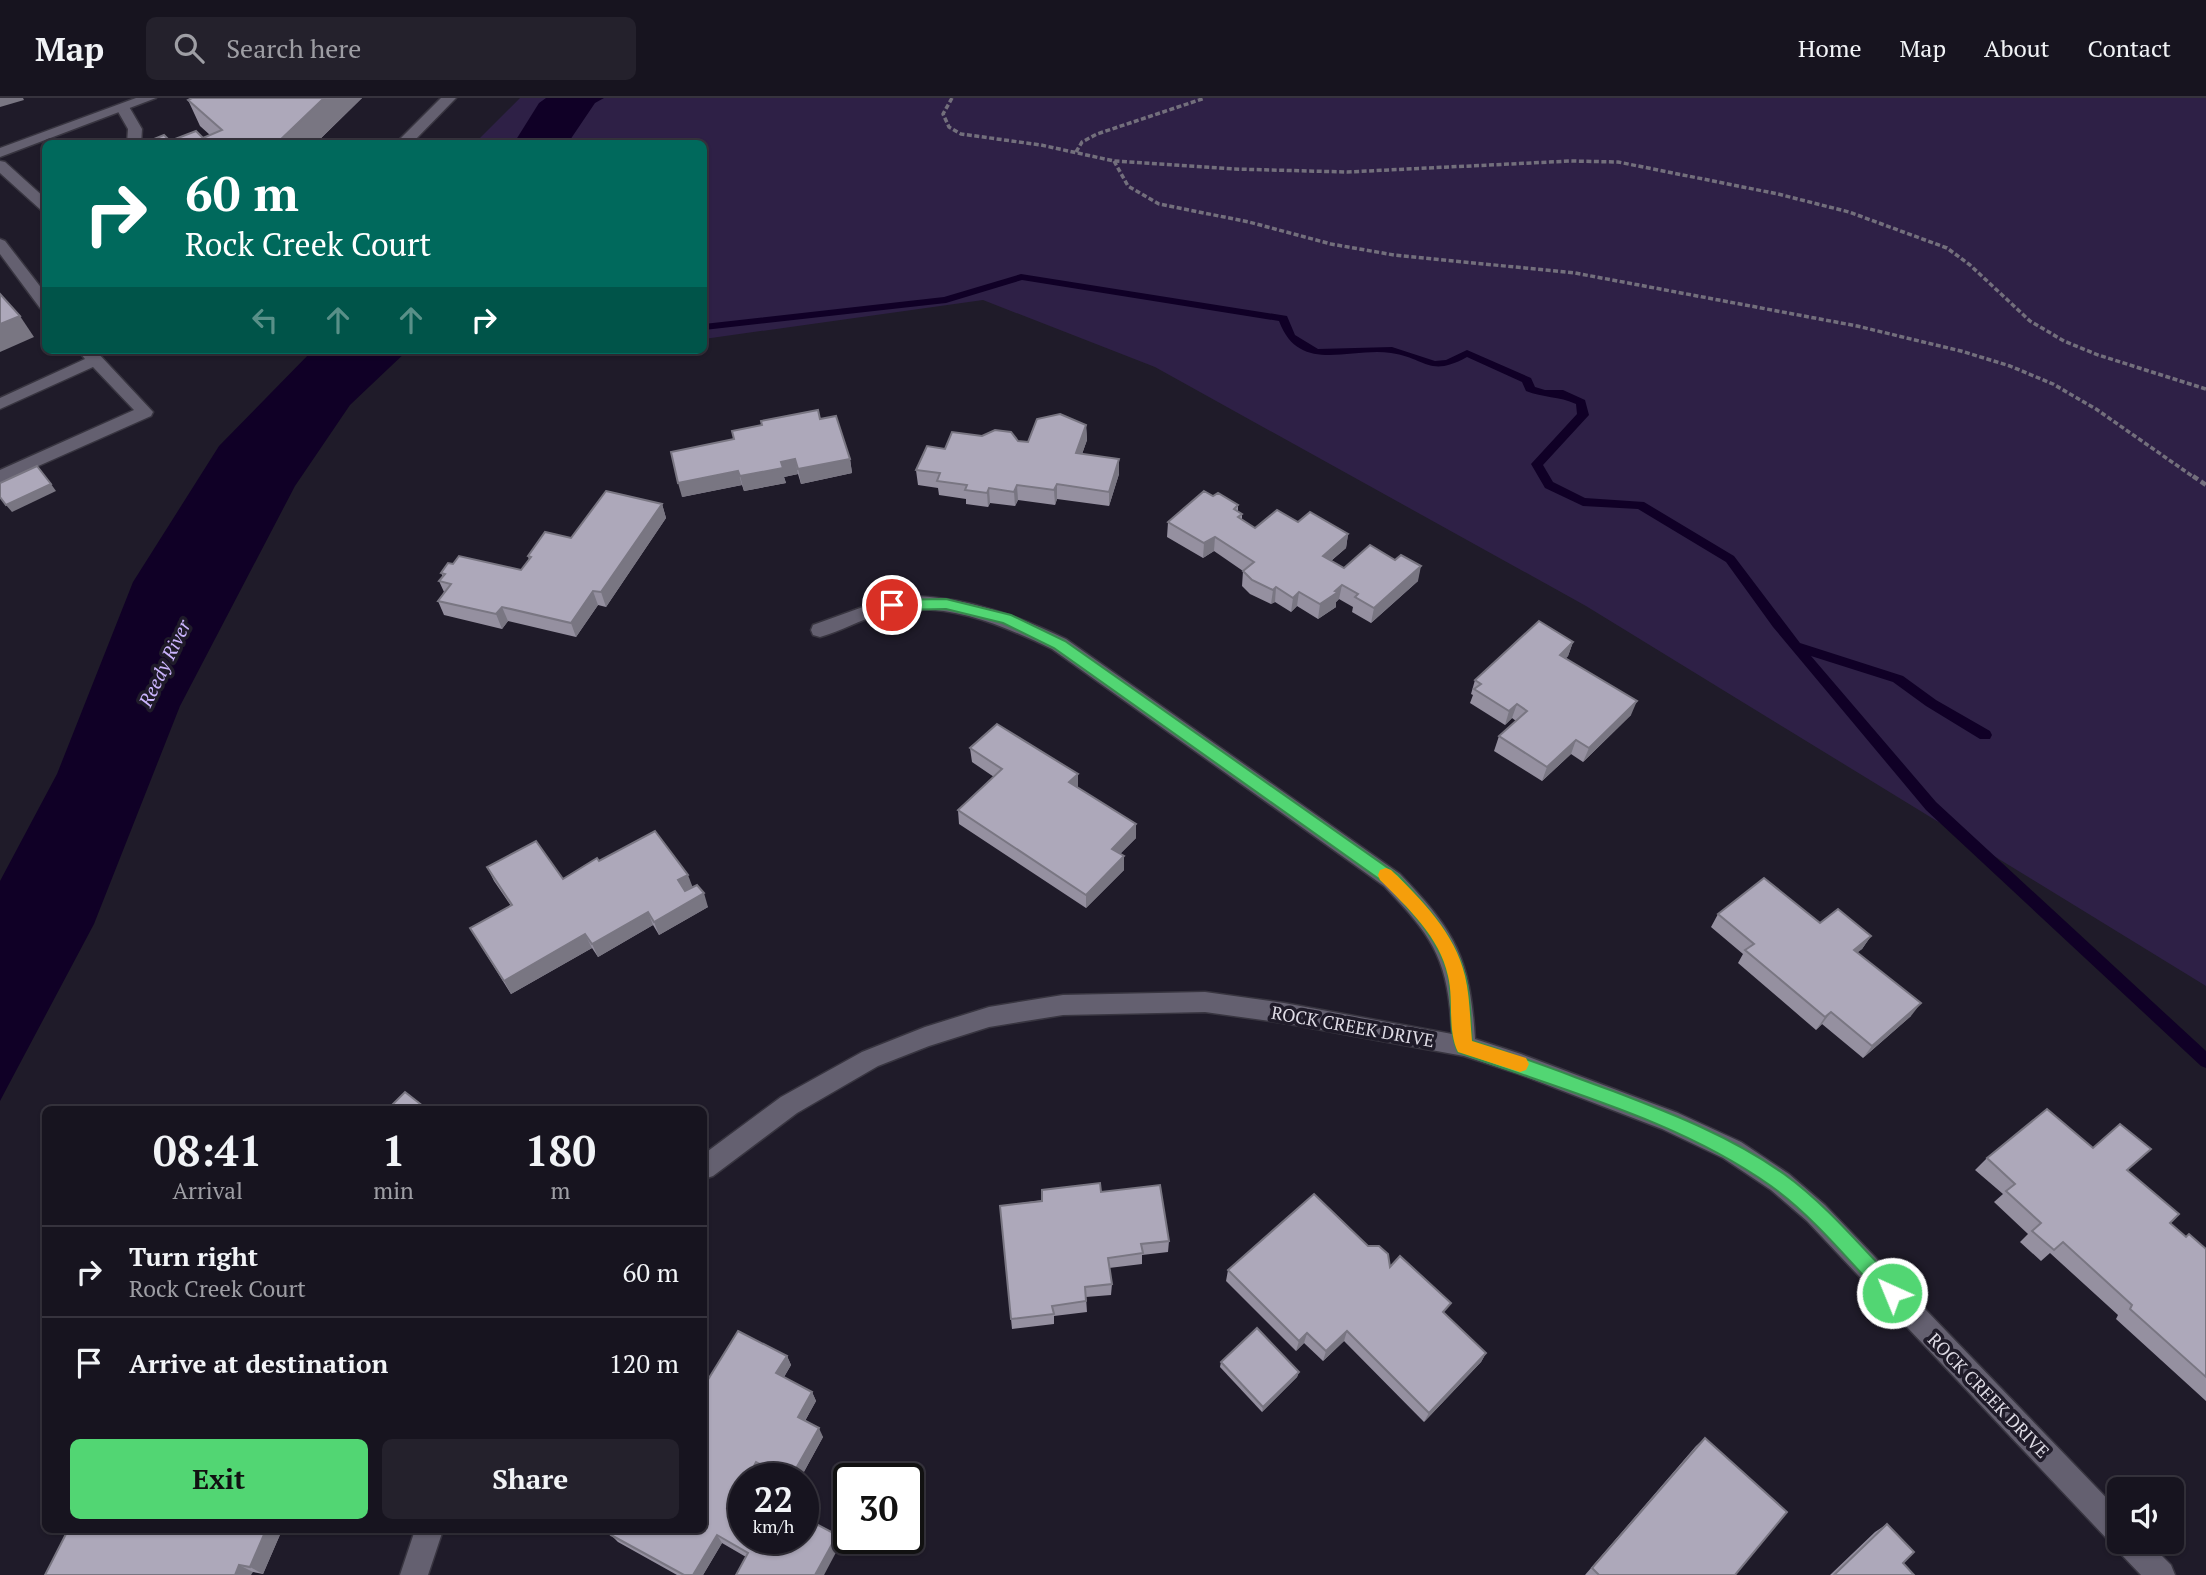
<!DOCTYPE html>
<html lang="en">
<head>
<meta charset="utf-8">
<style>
  :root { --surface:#17141f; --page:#24212c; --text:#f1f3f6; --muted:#9e9ea4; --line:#36333d; --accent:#52d673 }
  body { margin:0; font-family:"PT Serif",serif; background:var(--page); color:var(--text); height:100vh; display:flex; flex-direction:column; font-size:26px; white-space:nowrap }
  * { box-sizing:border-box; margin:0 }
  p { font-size:23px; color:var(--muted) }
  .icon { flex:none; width:38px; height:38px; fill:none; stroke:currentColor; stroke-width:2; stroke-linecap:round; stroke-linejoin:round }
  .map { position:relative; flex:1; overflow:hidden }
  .sheet { position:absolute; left:42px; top:1008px; width:665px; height:427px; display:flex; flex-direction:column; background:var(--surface); border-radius:10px; box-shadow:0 2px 5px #0004,0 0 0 2px var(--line) }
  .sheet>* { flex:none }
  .banner { position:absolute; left:42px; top:42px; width:665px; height:214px; border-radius:10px; box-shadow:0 2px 5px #0004,0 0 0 2px var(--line); background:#00695c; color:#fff; overflow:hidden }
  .fabs { position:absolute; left:2107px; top:1379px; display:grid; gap:14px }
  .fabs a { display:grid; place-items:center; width:77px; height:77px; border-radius:10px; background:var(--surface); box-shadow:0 2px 5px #0004,0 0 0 2px var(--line); font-size:35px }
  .speed { position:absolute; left:728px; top:1365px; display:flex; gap:14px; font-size:35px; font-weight:700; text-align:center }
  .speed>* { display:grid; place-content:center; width:91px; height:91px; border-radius:50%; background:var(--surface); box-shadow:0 2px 5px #0004,0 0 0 2px var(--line); line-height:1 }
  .speed small { font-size:18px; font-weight:400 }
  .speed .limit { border:4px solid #111; border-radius:10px; background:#fff; color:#111 }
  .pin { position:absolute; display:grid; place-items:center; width:60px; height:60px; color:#fff; margin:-30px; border:4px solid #fff; border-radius:50%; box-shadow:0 2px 7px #0007 }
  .me { position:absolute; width:77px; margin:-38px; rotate:316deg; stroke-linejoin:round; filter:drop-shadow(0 0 5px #0008) }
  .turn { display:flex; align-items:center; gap:24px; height:147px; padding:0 28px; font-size:32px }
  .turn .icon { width:91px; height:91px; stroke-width:2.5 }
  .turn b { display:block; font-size:49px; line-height:60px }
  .lanes { display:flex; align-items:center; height:66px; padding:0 28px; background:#0003; justify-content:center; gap:35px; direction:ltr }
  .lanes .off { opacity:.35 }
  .eta { display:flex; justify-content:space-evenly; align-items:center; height:119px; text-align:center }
  .eta b { font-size:42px; font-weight:800; line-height:49px }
  .primary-button { display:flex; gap:14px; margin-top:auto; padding:14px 28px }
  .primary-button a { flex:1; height:80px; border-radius:10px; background:var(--accent); color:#111; font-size:28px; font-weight:800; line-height:80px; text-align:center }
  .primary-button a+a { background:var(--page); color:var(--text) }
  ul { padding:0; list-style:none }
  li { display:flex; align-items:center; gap:21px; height:91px; padding:0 28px; border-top:2px solid var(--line) }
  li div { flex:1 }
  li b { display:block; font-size:26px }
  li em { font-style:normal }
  header { display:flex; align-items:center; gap:42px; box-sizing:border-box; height:98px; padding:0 35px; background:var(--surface); border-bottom:2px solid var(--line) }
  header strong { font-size:33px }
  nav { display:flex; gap:38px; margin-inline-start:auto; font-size:24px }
  .search { width:490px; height:63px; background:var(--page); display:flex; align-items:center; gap:18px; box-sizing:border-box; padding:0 24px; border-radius:10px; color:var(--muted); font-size:26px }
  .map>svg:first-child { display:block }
  .green { fill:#2e2046 }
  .water { fill:#100026 }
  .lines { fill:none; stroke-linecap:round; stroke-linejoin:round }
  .stream { fill:#100026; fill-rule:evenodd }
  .service-casing { stroke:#383540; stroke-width:3 }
  .minor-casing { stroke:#383540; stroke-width:3 }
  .tertiary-casing { stroke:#383540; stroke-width:3 }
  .path-far1 { stroke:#736f7c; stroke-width:3.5; stroke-dasharray:5 2.5; stroke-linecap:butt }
  .path { stroke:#736f7c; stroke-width:4.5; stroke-dasharray:6 3.5; stroke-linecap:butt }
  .service { fill:#646070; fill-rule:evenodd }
  .minor { fill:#646070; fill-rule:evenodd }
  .tertiary { fill:#646070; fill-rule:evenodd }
  .wall { fill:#9590a0 }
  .shaded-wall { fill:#797682 }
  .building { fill:#ada8ba; stroke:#797682; stroke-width:2 }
  .route { fill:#52d673; stroke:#358b4b; stroke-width:2 }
  .slow { fill:#f59e0b }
  .labels { text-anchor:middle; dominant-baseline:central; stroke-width:7; stroke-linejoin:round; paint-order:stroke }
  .street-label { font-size:18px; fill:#dedbe5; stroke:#1f1b29 }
  .water-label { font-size:19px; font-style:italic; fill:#cbb4fd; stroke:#1f1b29 }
</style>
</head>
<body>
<header>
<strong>Map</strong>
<div class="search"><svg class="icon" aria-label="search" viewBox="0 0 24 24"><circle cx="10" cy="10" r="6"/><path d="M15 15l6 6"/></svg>Search here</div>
<nav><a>Home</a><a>Map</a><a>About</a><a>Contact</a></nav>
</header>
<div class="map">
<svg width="2206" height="1477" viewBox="0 0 2206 1477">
  <rect width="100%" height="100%" fill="#1f1b29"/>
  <!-- green -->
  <polygon class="green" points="520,0 2206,0 2206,888 1586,508 1155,269 983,202 704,241 704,46 474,46"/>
  <!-- water -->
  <g class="water">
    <polygon points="546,0 604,0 595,5 568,45 514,45 539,5"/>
    <polygon points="313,252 408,252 350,307 295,388 180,608 94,826 0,1003 0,783 57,676 133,484 219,348"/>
  </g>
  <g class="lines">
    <!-- stream -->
    <path class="stream" d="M 1021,176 L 1287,218 L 1295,237 L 1318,251 L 1392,249 L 1435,263 L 1446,262 L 1467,252 L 1531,280 L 1535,289 L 1545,292 L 1563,292 L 1585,302 L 1589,317 L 1543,367 L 1553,384 L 1585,400 L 1644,404 L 1734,458 L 1800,545 L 1903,578 L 1936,602 L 1990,633 L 1992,637 L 1990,641 L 1980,641 L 1926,608 L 1893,584 L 1811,558 L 1936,704 L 2206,953 L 2206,970 L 2201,968 L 1926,712 L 1773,529 L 1726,464 L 1638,411 L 1583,408 L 1545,390 L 1531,366 L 1577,316 L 1576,306 C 1559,298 1543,300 1526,293 L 1522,284 L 1467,259 C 1429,280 1426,260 1391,255 C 1349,249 1299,277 1279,223 L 1022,182 L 946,205 L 704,232 L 704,226 L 944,199 Z"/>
    <!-- service casing -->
    <g class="service-casing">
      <g id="service">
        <polygon points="441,0 456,0 411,46 395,46"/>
        <polygon points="123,6 128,7 142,31 141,46 127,46 128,31 116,10"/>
        <polygon points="0,63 5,64 46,101 46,113 41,112 0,75"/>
        <polygon points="0,141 5,143 46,196 46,212 40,210 0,156"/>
        <polygon points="78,252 95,252 153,314 151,318 0,385 0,372 134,312 93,269 0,311 0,300 85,261"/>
      </g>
    </g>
    <!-- minor casing -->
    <g class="minor-casing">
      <g id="minor">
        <path d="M 914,498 C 969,500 1017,518 1066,541 L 1400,776 C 1456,834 1470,860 1475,941 L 1521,956 L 1678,1015 L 1741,1044 L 1789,1076 L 1825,1107 L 2119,1413 L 2119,1444 L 2148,1444 L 2171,1467 L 2175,1477 L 2141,1477 L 2119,1454 L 2116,1446 L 2109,1443 L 1807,1123 L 1771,1092 L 1723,1060 L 1662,1031 L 1519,976 L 1464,958 L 1284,925 L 1205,914 L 1063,917 L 989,929 L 929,948 L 878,968 L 797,1015 L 713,1078 L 704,1081 L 704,1056 L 781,999 L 862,954 L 925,929 L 989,909 L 1063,897 L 1205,894 L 1284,905 L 1452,936 C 1448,862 1435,841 1384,788 L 1052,551 C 1000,526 939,500 881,516 C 860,522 841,533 820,539 L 813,537 L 811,532 L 813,527 L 874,505 Z"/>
        <polygon points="415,1432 443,1432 428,1477 400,1477"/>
      </g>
    </g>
    <!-- tertiary casing -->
    <g class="tertiary-casing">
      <polygon id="tertiary" points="136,0 156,0 0,59 0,50"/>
    </g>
    <!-- path-far1 -->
    <g class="path-far1">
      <polyline points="952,0 943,16 949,29 961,36 1041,47 1114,63 1234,71 1347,74 1571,63 1618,64 1778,96 1849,114 1947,150 1970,167 2030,223 2064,243 2098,257 2206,291"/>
      <polyline points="1076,54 1082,44 1097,36 1205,0"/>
      <polyline points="1114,63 1128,88 1159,106 1249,124 1331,146 1394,157 1575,175 1857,228 1961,253 2010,268 2053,286 2096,311 2195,380"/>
    </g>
    <!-- path -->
    <polyline class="path" points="2193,378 2206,387"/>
    <!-- service -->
    <use href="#service" class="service"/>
    <!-- minor -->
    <use href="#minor" class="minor"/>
    <!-- tertiary -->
    <use href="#tertiary" class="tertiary"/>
  </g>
  <!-- wall -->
  <g class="wall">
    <polygon points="192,0 362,0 315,46 170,43 203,40 210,37 200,28 188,2"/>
    <polygon points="820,321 850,361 852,375 801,386 798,376 784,379 786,385 744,393 742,387 682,399 734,341 762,327 761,323"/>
    <polygon points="1086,327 1087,342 1082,356 1119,361 1119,376 1109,408 1057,401 1055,407 1018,402 1015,408 990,405 988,409 966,406 966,401 939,397 938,390 918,387 916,372 945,351 1018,343 1028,344"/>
    <polygon points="662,406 666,420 606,509 598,507 576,539 508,523 502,531 444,517 438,503 444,494 439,483 443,479 441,475 453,466 521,472 529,462 528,458"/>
    <polygon points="1238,407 1238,413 1242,416 1242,422 1255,430 1298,424 1348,436 1346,450 1331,463 1344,470 1418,483 1371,525 1352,514 1353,509 1339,501 1336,504 1336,509 1318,521 1297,508 1291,514 1275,504 1271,506 1250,496 1242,488 1243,473 1214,453 1203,460 1167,439 1168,424"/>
    <polygon points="1573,544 1568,558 1566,560 1631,617 1583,664 1571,656 1542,683 1494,653 1499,638 1516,623 1512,620 1505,627 1470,605 1473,597 1471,596 1475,582"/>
    <polygon points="970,650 1078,690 1136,726 1136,740 1120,756 1124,772 1086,810 959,726 958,712 994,679 972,664"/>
    <polygon points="599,763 692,789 708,809 659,837 653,827 598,859 592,850 511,896 470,830 511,808 494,783 487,769 563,781"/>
    <polygon points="1718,816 1820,825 1871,838 1862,851 1857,854 1911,918 1863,960 1822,926 1816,932 1738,865 1743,856 1711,829"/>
    <polygon points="2093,1050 2127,1072 2170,1125 2186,1139 2206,1151 2206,1303 2116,1221 2118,1217 2050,1155 2041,1163 2020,1144 2028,1136 1994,1104 2003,1096 1975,1072 1987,1060"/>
    <polygon points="1101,1094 1169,1143 1168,1154 1142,1157 1142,1166 1109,1170 1112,1186 1111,1197 1086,1199 1087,1214 1054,1218 1054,1226 1012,1231 1000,1108"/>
    <polygon points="1390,1169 1486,1255 1481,1264 1424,1324 1344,1243 1323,1263 1304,1245 1296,1253 1226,1183 1228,1172"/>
    <polygon points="787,1258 791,1267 784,1279 812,1294 816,1303 805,1323 823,1339 800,1381 777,1381 762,1373 757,1381 744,1381 744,1440 837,1437 841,1445 746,1459 722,1445 703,1477 677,1477 618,1444 611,1437"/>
    <polygon points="1221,1264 1299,1274 1297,1279 1262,1314 1220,1269"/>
    <polygon points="1705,1340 1735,1477 1585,1477 1696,1348"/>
    <polygon points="1887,1426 1903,1465 1914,1477 1830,1477 1875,1434"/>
    <polygon points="282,1432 263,1476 253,1474 45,1477"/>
  </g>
  <!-- shaded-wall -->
  <g class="shaded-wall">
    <polygon points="0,0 23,0 24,2 0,9"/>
    <polygon points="324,0 362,0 315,46 276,46"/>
    <polygon points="20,218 34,239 0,254 0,226"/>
    <polygon points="1086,327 1087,342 1077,370 1076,355"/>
    <polygon points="795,361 798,376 784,379 786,385 744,393 740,378 781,364"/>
    <polygon points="850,361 852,375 801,386 798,371"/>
    <polygon points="1119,361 1119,376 1109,408 1109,394"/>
    <polygon points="738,373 742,387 682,399 678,385"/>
    <polygon points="51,386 56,393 12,414 6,407"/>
    <polygon points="1057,386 1057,401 1055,407 1054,392"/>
    <polygon points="1017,387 1018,402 1015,408 1014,394"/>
    <polygon points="989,390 990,405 988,409 987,395"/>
    <polygon points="662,406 666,420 606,509 601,494"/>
    <polygon points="1348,436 1346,450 1320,472 1323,458"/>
    <polygon points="1215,439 1214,453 1203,460 1204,445"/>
    <polygon points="1421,468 1418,483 1371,525 1374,510"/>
    <polygon points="1342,487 1339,501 1336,504 1336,509 1318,521 1320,506"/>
    <polygon points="1276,489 1275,504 1271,506 1273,492"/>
    <polygon points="593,493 598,507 576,539 571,525"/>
    <polygon points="1299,494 1297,508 1291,514 1293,500"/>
    <polygon points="502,509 508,523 502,531 496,516"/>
    <polygon points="1573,544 1568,558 1555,571 1560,557"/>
    <polygon points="1637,603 1631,617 1583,664 1589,650"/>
    <polygon points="1517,606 1512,620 1505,627 1509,613"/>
    <polygon points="1576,642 1571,656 1542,683 1547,669"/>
    <polygon points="1078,676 1078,690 1069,684"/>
    <polygon points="1136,726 1136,740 1112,764 1112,751"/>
    <polygon points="1124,758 1124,772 1086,810 1086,797"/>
    <polygon points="688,777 693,790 682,796 678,782"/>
    <polygon points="704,795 708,809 659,837 654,824"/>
    <polygon points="648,814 653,827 598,859 592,846"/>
    <polygon points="585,836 592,850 511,896 504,883"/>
    <polygon points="1871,838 1862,851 1845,865 1854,852"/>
    <polygon points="1921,905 1911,918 1863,960 1872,948"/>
    <polygon points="1831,914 1822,926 1816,932 1825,919"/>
    <polygon points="1347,1233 1344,1243 1323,1263 1326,1253"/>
    <polygon points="1307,1235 1304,1245 1296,1253 1299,1243"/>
    <polygon points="1486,1255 1481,1264 1424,1324 1429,1315"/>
    <polygon points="787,1258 791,1267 781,1284 776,1275"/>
    <polygon points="1299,1274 1297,1279 1262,1314 1263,1309"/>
    <polygon points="812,1294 816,1303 802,1328 798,1319"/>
    <polygon points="819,1330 823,1339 800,1381 790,1381"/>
    <polygon points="756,1364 762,1373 757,1381 747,1381"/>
    <polygon points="266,1432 282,1432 263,1476 250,1469"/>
    <polygon points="717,1437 722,1445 703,1477 693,1477"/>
    <polygon points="837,1437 841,1445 824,1477 815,1477"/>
    <polygon points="239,1467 253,1474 251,1477 235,1477"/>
  </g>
  <!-- building -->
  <g class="building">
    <polygon points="192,0 324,0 276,46 142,46 164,37 170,43 196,33 203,40 222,32 188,2"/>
    <polygon points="0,196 20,218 0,226"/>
    <polygon points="818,312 820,321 836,318 850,361 798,371 795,361 781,364 783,370 740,378 738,373 678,385 671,354 734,341 732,333 762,327 761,323"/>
    <polygon points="1060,316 1086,327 1076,355 1119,361 1109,394 1057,386 1054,392 1017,387 1014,394 989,390 987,395 965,392 967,387 937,383 940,375 916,372 927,348 945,351 952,334 982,338 995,332 1011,334 1018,343 1028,344 1037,321"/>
    <polygon points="37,368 51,386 6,407 0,399 0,385"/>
    <polygon points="606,393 662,406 601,494 593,493 571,525 502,509 496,516 438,503 451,486 439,483 445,476 441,475 448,465 453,466 459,458 521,472 531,459 528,458 545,434 571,440"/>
    <polygon points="1204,393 1213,398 1218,395 1238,407 1234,411 1242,416 1238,419 1255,430 1277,412 1298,424 1310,414 1348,436 1323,458 1344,470 1370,447 1395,462 1401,457 1421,468 1374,510 1355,499 1358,496 1342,487 1335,493 1338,494 1320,506 1299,494 1293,500 1276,489 1273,492 1252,482 1243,473 1254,464 1215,439 1204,445 1168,424"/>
    <polygon points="1539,523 1573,544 1560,557 1637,603 1589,650 1576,642 1547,669 1499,638 1527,613 1517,606 1509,613 1474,591 1481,586 1475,582"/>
    <polygon points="997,626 1078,676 1069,684 1136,726 1112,751 1124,758 1086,797 958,712 1002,671 970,650"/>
    <polygon points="655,733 688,777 678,782 685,793 697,787 704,795 654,824 648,814 592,846 585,836 504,883 470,830 512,807 487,769 536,743 563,781 597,760 599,763"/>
    <polygon points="1764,780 1820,825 1838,811 1871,838 1854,852 1921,905 1872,948 1831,914 1825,919 1745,852 1754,846 1718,816"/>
    <polygon points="405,994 428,1012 387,1012"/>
    <polygon points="2047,1011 2093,1050 2120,1026 2151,1051 2127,1072 2179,1116 2170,1125 2186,1139 2189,1136 2206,1151 2206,1279 2130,1211 2132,1207 2063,1144 2054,1152 2032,1133 2041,1125 2006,1093 2015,1086 1987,1060"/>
    <polygon points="1100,1085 1101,1094 1160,1087 1169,1143 1141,1146 1143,1155 1108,1160 1112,1186 1085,1189 1086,1203 1052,1208 1054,1216 1011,1221 1000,1108 1042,1103 1042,1092"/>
    <polygon points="1314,1096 1368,1148 1379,1148 1388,1156 1390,1169 1400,1158 1451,1205 1443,1214 1486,1255 1429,1315 1347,1233 1326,1253 1307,1235 1299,1243 1228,1172"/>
    <polygon points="1257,1230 1299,1274 1263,1309 1221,1264"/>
    <polygon points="738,1233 787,1258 776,1275 812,1294 798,1319 819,1330 790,1381 788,1381 756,1364 747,1381 744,1381 744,1440 803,1440 803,1419 837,1437 815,1477 736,1477 748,1455 717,1437 693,1477 684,1477 611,1437 614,1432 704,1432 704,1288"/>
    <polygon points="1705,1340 1787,1414 1735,1477 1599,1477 1592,1470"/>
    <polygon points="1887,1426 1914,1454 1903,1465 1914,1477 1834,1477"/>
    <polygon points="68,1432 266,1432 250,1469 239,1467 235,1477 45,1477"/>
  </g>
  <!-- route -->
  <path class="route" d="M 946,501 L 1011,517 L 1065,543 L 1398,777 C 1425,806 1455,838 1465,877 C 1471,898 1470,922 1472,943 C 1520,958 1566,976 1613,993 C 1673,1016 1732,1039 1784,1076 C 1827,1107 1862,1150 1899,1188 L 1902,1195 L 1899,1201 L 1892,1204 L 1885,1201 C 1849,1163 1814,1119 1771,1088 C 1678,1022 1564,993 1458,954 C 1447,931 1454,901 1448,877 C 1439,841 1411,813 1386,786 L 1054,550 L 1003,525 L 946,511 L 892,512 L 885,507 L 892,502 Z"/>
  <!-- slow -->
  <path class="slow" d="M 1386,770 L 1391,772 C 1422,802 1455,835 1465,878 C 1470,899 1470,922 1472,943 L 1526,960 L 1529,966 L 1526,972 L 1520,974 L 1458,954 C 1447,932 1454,902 1448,878 C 1440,839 1407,809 1380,782 L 1378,777 L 1380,772 Z"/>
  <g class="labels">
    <!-- street labels -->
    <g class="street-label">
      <text transform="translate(1353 928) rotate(10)">ROCK CREEK DRIVE</text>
      <text transform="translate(1989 1297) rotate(46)">ROCK CREEK DRIVE</text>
    </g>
    <!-- water labels -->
    <g class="water-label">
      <text transform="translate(164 565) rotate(-64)">Reedy River</text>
    </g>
  </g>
</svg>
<div class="fabs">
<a><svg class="icon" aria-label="sound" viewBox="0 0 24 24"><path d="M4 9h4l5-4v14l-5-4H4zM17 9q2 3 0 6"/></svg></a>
</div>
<div class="speed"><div>22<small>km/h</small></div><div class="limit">30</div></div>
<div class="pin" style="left:892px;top:507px;background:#d93025"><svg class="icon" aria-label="arrive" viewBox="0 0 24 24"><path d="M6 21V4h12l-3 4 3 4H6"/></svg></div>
<svg class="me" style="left:1892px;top:1195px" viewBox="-20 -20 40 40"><circle r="17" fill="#52d673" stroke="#fff" stroke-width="3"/><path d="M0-11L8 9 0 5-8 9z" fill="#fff"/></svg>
<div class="banner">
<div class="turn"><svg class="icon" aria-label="right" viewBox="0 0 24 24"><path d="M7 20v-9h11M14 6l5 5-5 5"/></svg><div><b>60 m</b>Rock Creek Court</div></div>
<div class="lanes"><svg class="icon off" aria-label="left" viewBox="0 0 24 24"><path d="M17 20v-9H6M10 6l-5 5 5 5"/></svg><svg class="icon off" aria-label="ahead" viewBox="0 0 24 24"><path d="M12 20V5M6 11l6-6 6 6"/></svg><svg class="icon off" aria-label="ahead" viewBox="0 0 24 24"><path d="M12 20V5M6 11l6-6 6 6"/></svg><svg class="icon" aria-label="right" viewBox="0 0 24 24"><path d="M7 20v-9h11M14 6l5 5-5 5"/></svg></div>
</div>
<section class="sheet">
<div class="eta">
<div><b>08:41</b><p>Arrival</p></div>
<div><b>1</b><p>min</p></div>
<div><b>180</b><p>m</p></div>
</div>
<ul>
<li><svg class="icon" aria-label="right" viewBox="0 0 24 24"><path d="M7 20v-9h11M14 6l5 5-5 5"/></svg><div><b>Turn right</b><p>Rock Creek Court</p></div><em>60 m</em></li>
<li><svg class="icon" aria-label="arrive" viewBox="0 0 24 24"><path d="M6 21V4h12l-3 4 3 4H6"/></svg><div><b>Arrive at destination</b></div><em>120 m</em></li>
</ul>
<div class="primary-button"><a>Exit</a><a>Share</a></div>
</section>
</div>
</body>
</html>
